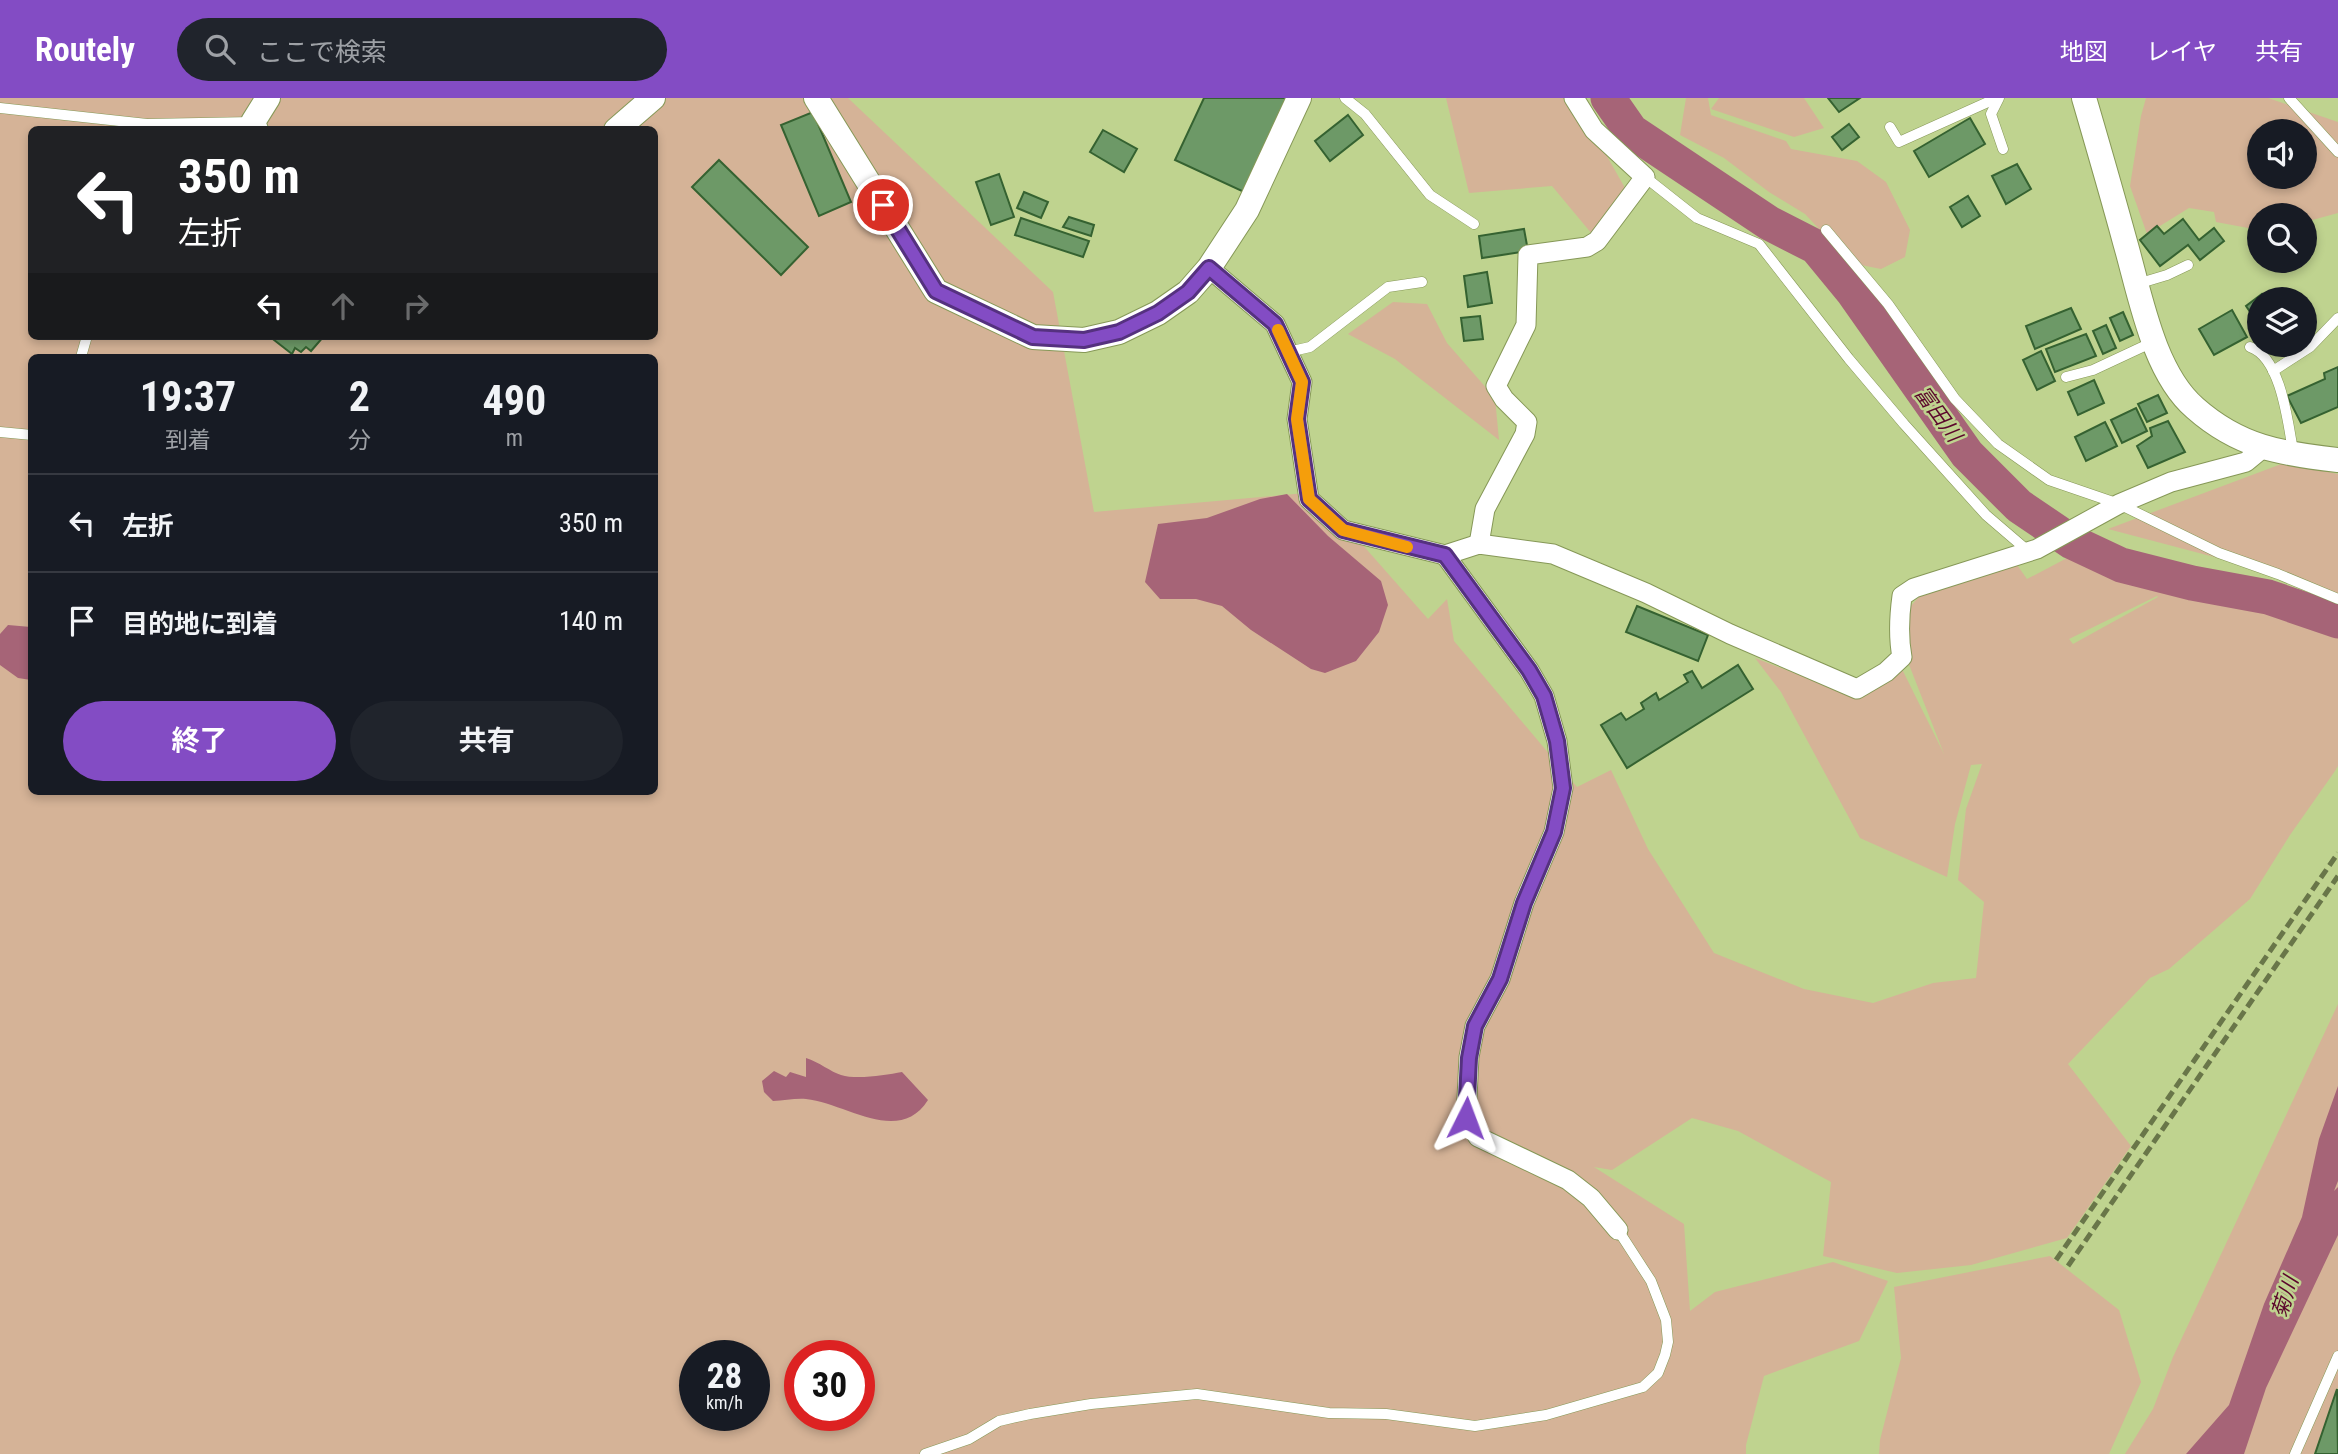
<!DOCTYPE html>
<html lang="ja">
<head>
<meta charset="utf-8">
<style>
  :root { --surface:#171b24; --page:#20242c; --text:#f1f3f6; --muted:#9ea1a6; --line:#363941; --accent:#834cc4 }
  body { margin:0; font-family:"Roboto Condensed","Noto Sans JP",sans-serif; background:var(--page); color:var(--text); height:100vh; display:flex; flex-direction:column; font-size:26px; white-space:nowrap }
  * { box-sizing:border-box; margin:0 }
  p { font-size:23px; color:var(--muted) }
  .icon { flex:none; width:38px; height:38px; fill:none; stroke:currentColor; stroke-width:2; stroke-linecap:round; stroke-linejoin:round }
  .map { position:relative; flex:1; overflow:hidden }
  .drawer { position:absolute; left:28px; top:256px; width:630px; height:441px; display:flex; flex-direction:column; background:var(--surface); border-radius:10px; box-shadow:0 4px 10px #0003 }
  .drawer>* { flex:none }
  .banner { position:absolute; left:28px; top:28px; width:630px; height:214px; border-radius:10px; box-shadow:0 4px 10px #0003; background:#202124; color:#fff; overflow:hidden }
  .controls { position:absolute; left:2247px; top:21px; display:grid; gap:14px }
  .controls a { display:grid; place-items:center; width:70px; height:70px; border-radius:50%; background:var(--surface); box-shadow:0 4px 10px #0003; font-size:35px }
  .speed { position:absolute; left:679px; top:1242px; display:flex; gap:14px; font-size:35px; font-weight:700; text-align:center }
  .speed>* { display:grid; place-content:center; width:91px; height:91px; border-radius:50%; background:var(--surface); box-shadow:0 4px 10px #0003; line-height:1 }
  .speed small { font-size:18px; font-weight:400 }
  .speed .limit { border:10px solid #d22; background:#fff; color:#111 }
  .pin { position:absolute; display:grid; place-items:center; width:60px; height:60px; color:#fff; margin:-30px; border:4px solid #fff; border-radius:50%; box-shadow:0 2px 7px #0007 }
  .me { position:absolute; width:77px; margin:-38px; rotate:3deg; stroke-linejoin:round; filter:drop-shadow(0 0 5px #0008) }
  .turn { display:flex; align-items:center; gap:24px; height:147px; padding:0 35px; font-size:32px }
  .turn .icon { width:91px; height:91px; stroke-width:2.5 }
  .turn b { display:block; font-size:49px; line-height:60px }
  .lanes { display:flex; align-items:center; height:66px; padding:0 35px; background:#0003; justify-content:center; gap:35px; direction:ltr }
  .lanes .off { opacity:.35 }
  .eta { display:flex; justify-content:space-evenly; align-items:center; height:119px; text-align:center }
  .eta b { font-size:42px; font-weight:700; line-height:49px }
  .action { display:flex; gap:14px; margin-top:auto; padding:14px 35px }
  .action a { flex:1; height:80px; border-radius:42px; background:var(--accent); color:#fff; font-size:28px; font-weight:700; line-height:80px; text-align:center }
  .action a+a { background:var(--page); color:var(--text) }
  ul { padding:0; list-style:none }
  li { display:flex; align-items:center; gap:21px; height:98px; padding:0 35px; border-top:2px solid var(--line) }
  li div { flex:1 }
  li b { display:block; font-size:26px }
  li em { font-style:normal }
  header { display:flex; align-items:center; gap:42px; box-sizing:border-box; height:98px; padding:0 35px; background:var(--accent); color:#fff }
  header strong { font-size:33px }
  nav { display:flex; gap:38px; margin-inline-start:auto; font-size:24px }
  .search { width:490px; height:63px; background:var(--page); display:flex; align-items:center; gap:18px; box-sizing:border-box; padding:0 24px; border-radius:38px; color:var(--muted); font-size:26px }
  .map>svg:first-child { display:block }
  .green { fill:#d5b397; fill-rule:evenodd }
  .water { fill:#a66477 }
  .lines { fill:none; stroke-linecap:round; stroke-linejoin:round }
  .river { stroke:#a66477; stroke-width:35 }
  .building { fill:#6d9967; stroke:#356231; stroke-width:2 }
  .service-casing { stroke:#869857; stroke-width:11 }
  .minor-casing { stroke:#869857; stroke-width:21 }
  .tertiary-casing { stroke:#869857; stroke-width:26 }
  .service { stroke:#fff; stroke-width:10 }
  .minor { stroke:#fff; stroke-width:19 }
  .tertiary { stroke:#fff; stroke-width:24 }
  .rail { stroke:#697649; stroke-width:5; stroke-dasharray:10 5; stroke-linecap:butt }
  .route-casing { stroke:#55317f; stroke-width:18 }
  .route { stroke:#834cc4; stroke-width:12 }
  .slow { stroke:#f59e0b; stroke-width:12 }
  .labels { text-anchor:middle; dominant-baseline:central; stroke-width:5; stroke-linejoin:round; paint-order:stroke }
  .water-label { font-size:21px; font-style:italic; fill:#5c062c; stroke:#bfd38f }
</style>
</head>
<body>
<header>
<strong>Routely</strong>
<div class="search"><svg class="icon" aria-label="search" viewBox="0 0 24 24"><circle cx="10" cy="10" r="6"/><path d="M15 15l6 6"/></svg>ここで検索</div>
<nav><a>地図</a><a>レイヤ</a><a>共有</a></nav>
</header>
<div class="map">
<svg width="2338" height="1356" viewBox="0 0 2338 1356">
  <rect width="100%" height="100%" fill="#bfd38f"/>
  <!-- green -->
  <g class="green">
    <path d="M 0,0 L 848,0 L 1053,194 L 1094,414 L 1316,394 L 1428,521 L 1447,501 L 1454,543 L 1577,689 L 1611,672 L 1648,751 L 1714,855 L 1804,891 L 1873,905 L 1933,885 L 1976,880 L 1984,804 L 1958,782 L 1966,711 L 1982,666 L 1971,667 L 1955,726 L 1947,779 L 1860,740 L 1781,594 L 1755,560 L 1838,592 L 1899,565 L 1944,656 L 1908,564 L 1899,522 L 1922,495 L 2015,464 L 2027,481 L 2069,459 L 2173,491 L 2218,490 L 2284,514 L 2338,523 L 2338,668 L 2335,673 L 2290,737 L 2250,801 L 2169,871 L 2150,880 L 2068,966 L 2131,1048 L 2067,1140 L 1971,1167 L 1897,1175 L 1823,1158 L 1831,1084 L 1738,1033 L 1692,1020 L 1612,1072 L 1594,1069 L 1684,1126 L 1690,1213 L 1715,1194 L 1833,1164 L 1888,1183 L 1859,1243 L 1764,1278 L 1746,1347 L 1746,1356 L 0,1356 ZM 32,32 L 654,32 L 654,238 L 32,238 ZM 32,259 L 654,259 L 654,693 L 32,693 ZM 2158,499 L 2073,546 L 2069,541 L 2157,498 ZM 695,1258 L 754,1258 L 754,1318 L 695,1318 ZM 800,1258 L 859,1258 L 859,1318 L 800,1318 Z"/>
    <polygon points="1446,0 1574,0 1625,90 1592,136 1552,88 1469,95"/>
    <polygon points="1686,0 1708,0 1711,17 1786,43 1791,51 1857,63 1886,84 1910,132 1905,159 1881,171 1851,165 1805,116 1769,94 1724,60 1680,37"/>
    <polygon points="1719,0 1804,0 1824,30 1794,39 1711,11"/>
    <path d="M 2146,0 L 2268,0 L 2338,24 L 2338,115 L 2305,124 L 2305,117 L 2259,117 L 2259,132 L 2216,124 L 2214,114 L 2189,110 L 2147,136 L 2130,88 L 2141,18 ZM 2259,33 L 2305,33 L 2305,79 L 2259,79 Z"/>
    <polygon points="1393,204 1427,206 1447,245 1495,300 1499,342 1395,261 1348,236"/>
    <polygon points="2284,365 2338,376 2338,500 2290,479 2108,431"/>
    <polygon points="2338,906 2338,1289 2314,1356 2125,1356 2153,1311 2173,1259"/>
    <polygon points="2050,1158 2119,1212 2141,1284 2109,1356 1879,1356 1880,1342 1901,1260 1894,1189"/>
  </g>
  <!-- water -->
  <g class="water">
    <polygon points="1287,396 1328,438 1381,483 1388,507 1379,534 1356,563 1325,575 1311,571 1251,532 1222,508 1196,501 1160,501 1145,484 1158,426 1207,420 1260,401"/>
    <polygon points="8,527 31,529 31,582 18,580 0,567 0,536"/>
    <path d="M 806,960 C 819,964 831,974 841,977 C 857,982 886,977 902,974 L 928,1002 C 899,1048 846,1005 806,1001 C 795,1000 784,1003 773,1003 L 764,994 L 762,983 L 774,973 L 786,979 L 790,974 L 806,979 Z"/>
    <polygon points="2338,988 2338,1083 2334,1093 2338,1089 2338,1137 2266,1290 2244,1356 2186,1356 2229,1307 2264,1206 2302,1119 2319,1041"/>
  </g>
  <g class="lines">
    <!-- river -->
    <polyline class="river" points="1608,0 1631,33 1769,125 1816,149 1853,194 1967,356 2019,408 2072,444 2121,467 2192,485 2268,499 2338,523"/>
  </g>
  <!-- building -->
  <g class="building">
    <polygon points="1204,0 1287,0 1244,94 1175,62"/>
    <polygon points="1828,0 1860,0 1839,14"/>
    <polygon points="813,14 851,104 819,118 781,27"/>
    <polygon points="1348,17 1363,37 1330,63 1315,43"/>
    <polygon points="1970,20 1985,46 1929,79 1914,53"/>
    <polygon points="1849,26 1859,39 1842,52 1832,39"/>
    <polygon points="1103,32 1137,51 1124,74 1090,54"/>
    <polygon points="719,62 808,149 781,177 692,89"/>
    <polygon points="2017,66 2031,91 2006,106 1992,78"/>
    <polygon points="999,76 1014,119 991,127 976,84"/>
    <polygon points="1024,94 1048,104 1041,120 1017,110"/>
    <polygon points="1968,98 1980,118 1962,129 1950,109"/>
    <polygon points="1069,119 1094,127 1091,138 1063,129"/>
    <polygon points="1021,120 1089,143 1083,159 1015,137"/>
    <polygon points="2183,121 2199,142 2214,130 2224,143 2200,162 2188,147 2160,168 2140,142 2157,128 2164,136"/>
    <polygon points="1524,131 1528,153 1482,160 1479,138"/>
    <polygon points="1487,174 1492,205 1468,209 1464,178"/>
    <polygon points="2262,196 2266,201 2259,201 2259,227 2246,208"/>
    <polygon points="2071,210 2081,231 2035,251 2026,228"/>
    <polygon points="2232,212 2247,239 2214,257 2199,231"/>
    <polygon points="2123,214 2133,237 2120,243 2110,220"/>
    <polygon points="1480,218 1483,241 1464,243 1461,220"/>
    <polygon points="2106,227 2116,250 2103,256 2093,233"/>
    <polygon points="2086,236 2096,258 2055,274 2046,251"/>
    <polygon points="269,238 324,238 311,253 306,249 301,254 295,250 292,256"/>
    <polygon points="2041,253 2055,283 2037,292 2023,262"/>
    <polygon points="2338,269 2338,309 2301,325 2287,298 2325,281 2324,275"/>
    <polygon points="2094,282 2104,305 2078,317 2068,294"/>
    <polygon points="2158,297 2167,315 2147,324 2138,306"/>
    <polygon points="2136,310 2147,333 2122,345 2111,322"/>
    <polygon points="2168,323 2185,354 2148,370 2137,348 2152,338 2150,330"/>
    <polygon points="2105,324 2117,348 2086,363 2075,339"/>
    <polygon points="1637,508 1708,537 1698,563 1626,534"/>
    <polygon points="1738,567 1753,591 1627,670 1601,627 1621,615 1626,622 1644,611 1641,605 1656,595 1659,602 1688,584 1684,577 1692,573 1702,590"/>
    <polygon points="2337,1291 2338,1356 2315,1356"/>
  </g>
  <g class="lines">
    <!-- service casing -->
    <g class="service-casing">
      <g id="service">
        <polyline points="1345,0 1365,16 1430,97 1474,126"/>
        <polyline points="1999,0 1991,16 2003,51"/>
        <polyline points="2289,0 2338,54"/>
        <polyline points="0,10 147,26 253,24"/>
        <polyline points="1890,29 1899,44 1997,0"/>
        <polyline points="1645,79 1697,120 1759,146 1849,261 1904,326 1986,417 2028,453"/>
        <polyline points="1826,132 1888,206 1955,301 1998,346 2049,382 2119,406 2219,455 2278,476 2338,501"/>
        <polyline points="2137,186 2167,177 2188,167"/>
        <path d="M 2250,249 C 2281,259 2288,325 2293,353"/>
        <polyline points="1288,254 1310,249 1388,189 1422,184"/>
        <polyline points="81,259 87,238"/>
        <polyline points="2273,273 2310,249 2338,220"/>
        <polyline points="2066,279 2093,272 2153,244"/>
        <polyline points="0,334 32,337"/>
        <polyline points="925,1356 969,1341 999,1323 1030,1316 1091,1306 1197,1296 1329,1315 1386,1316 1475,1328 1546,1317 1643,1289 1658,1275 1665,1257 1668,1244 1666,1222 1651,1183 1618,1132"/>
        <polyline points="2295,1356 2338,1258"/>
      </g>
    </g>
    <!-- minor casing -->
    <g class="minor-casing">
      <g id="minor">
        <path d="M 1209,170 L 1275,226 L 1302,284 L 1297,321 L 1309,401 L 1343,432 L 1445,457 L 1479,446 L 1553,456 L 1646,495 L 1730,536 L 1857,591 L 1886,574 L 1902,559 C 1898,538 1899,520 1902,498 L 1914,490 L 2037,451 L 2119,406 L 2171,384 L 2246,364 L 2263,350"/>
        <polyline points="1479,446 1485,411 1525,336 1527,324 1504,301 1496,288 1526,227 1528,157 1587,149 1597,143 1645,79 1594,32 1574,0"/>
        <polyline points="1445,457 1529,572 1544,598 1557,643 1563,690 1554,734 1524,805 1500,881 1475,928 1469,959 1466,1020 1478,1039 1568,1082 1591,1100 1618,1132"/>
      </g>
    </g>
    <!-- tertiary casing -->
    <g class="tertiary-casing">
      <g id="tertiary">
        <polyline points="816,0 936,193 1033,239 1084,242 1119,234 1158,215 1188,194 1209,170 1247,112 1299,0"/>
        <path d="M 2084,0 C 2098,48 2112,96 2125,144 C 2140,196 2153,274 2195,310 C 2239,349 2282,356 2338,362"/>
        <polyline points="256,32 253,24 268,0"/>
        <polyline points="616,32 653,0"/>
      </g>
    </g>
    <!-- service -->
    <use href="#service" class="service"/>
    <!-- minor -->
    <use href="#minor" class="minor"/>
    <!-- tertiary -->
    <use href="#tertiary" class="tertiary"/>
    <!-- rail -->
    <g class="rail">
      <polyline points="2056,1162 2338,755"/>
      <polyline points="2068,1168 2338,778"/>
    </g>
  </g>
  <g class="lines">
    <!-- route casing -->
    <g class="route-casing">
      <polyline id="route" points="883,107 936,193 1033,239 1084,242 1119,234 1158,215 1188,194 1209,170 1275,226 1302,284 1297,321 1309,401 1343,432 1445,457 1529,572 1544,598 1557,643 1563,690 1554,734 1524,805 1500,881 1475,928 1469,960 1466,1020"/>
    </g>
    <!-- route -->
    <use href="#route" class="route"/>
    <!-- slow -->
    <polyline class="slow" points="1278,232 1302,284 1297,321 1309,401 1343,432 1407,449"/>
  </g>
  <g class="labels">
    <!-- water labels -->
    <g class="water-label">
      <text transform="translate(1938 316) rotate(54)">富田川</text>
      <text transform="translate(2285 1199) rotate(-72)">菊川</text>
    </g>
  </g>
</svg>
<div class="controls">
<a><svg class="icon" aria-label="sound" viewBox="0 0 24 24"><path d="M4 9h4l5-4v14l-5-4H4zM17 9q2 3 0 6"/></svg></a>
<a><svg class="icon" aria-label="search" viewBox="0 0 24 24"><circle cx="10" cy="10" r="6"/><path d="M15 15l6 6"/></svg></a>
<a><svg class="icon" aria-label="layers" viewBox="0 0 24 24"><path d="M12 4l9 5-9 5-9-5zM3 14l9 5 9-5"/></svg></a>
</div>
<div class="speed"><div>28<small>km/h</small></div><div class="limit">30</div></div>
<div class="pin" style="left:883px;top:107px;background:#d93025"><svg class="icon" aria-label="arrive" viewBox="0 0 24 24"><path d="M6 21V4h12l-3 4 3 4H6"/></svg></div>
<svg class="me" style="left:1466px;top:1020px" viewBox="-20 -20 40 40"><path d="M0-17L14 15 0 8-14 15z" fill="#834cc4" stroke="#fff" stroke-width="4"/></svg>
<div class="banner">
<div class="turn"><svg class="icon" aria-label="left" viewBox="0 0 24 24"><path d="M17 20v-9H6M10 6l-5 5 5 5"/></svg><div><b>350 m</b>左折</div></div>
<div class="lanes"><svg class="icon" aria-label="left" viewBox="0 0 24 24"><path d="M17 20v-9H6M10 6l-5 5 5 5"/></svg><svg class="icon off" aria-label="ahead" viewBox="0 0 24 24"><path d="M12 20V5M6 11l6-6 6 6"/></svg><svg class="icon off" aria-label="right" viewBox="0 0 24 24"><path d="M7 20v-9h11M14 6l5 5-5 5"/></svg></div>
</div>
<section class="drawer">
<div class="eta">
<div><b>19:37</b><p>到着</p></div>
<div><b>2</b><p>分</p></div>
<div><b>490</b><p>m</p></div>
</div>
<ul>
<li><svg class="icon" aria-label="left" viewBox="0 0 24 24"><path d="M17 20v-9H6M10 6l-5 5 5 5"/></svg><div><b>左折</b></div><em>350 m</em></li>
<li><svg class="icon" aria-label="arrive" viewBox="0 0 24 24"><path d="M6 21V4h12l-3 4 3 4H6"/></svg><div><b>目的地に到着</b></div><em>140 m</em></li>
</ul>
<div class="action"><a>終了</a><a>共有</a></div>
</section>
</div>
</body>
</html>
